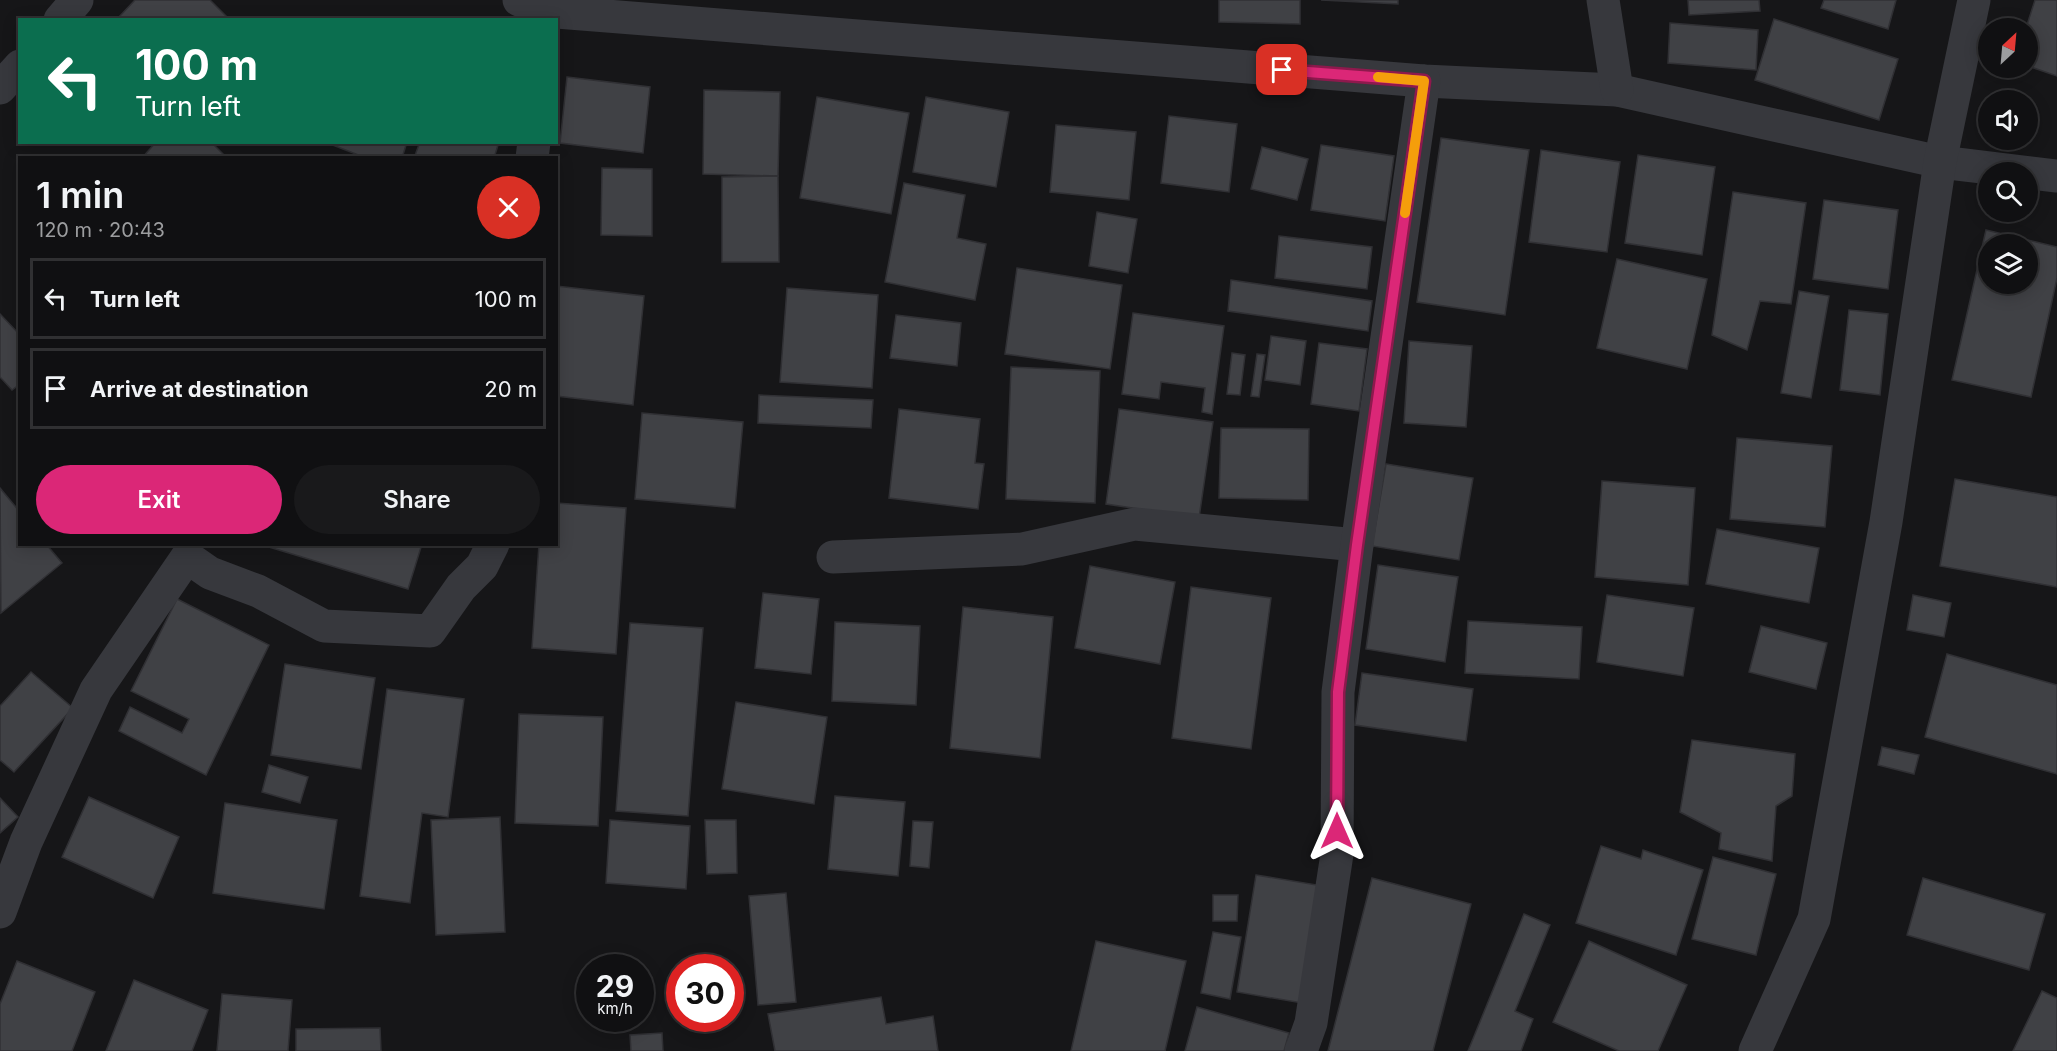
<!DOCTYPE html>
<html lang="en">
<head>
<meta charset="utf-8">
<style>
  :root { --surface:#101012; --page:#19191b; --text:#f1f3f6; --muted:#9c9d9f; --line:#303032; --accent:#db2777 }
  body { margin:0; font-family:Inter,sans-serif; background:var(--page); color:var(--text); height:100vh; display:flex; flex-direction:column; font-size:22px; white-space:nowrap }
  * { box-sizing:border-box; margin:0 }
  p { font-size:20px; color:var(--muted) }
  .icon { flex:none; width:33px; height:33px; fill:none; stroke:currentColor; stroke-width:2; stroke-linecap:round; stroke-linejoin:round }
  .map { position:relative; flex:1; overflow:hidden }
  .sheet { position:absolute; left:18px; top:156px; width:540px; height:390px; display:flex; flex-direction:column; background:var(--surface); border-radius:0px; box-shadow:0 3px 15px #0003,0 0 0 2px var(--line) }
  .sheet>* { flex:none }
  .top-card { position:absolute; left:18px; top:18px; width:540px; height:126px; border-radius:0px; box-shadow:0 3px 15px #0003,0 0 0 2px var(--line); background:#0b6e4f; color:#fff; overflow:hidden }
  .needle { width:39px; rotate:26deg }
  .buttons { position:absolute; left:1978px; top:18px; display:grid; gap:12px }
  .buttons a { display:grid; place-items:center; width:60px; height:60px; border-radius:50%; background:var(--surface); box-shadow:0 3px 15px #0003,0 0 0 2px var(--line); font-size:30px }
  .speed { position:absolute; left:576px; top:954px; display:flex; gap:12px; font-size:30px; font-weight:700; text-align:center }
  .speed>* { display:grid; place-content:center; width:78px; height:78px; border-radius:50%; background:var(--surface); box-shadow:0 3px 15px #0003,0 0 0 2px var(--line); line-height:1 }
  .speed small { font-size:15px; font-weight:400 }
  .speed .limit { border:9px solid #d22; background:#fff; color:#111 }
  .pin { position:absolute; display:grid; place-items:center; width:51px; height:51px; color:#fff; margin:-26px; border-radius:12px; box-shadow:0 3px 9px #0006 }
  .me { position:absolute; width:66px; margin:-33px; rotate:0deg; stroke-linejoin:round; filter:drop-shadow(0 0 4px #0008) }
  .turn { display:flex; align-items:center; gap:21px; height:126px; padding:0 18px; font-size:27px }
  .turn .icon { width:78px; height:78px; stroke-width:2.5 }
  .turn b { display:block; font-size:42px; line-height:51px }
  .round { display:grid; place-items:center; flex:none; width:63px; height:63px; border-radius:32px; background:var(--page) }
  .headline { display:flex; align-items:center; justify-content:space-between; height:102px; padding:0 18px }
  h1 { font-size:36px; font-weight:600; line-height:45px }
  .cta { display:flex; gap:12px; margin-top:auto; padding:12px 18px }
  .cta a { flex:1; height:69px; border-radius:36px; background:var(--accent); color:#fff; font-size:24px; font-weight:600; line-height:69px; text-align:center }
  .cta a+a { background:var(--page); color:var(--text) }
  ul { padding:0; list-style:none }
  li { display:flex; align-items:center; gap:18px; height:81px; margin:0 12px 9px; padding:0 6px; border:3px solid var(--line); border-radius:0px }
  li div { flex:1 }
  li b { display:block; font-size:22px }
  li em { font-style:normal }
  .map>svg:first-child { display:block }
  .building { fill:#404145; stroke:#303034; stroke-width:1.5; fill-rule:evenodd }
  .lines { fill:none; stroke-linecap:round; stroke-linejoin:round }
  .street { stroke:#37383d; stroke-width:33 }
  .route-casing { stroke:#8e194d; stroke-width:15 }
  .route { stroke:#db2777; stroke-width:10 }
  .slow { stroke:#f59e0b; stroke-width:10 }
</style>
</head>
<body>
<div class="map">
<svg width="2057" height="1051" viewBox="0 0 2057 1051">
  <rect width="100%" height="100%" fill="#161618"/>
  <!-- building -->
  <g class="building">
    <polygon points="135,0 210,0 230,20 122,20 119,17"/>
    <polygon points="1219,0 1300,0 1300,24 1219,22"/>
    <polygon points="1321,0 1398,0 1398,4"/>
    <polygon points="1688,0 1759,0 1760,11 1689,15"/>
    <polygon points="1824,0 1896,0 1888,29 1821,8"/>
    <polygon points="2035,0 2057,0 2057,76 2028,66 2028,28 2026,28"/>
    <polygon points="1774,19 1898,59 1879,120 1755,80"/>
    <polygon points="1670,23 1758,30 1756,70 1668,63"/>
    <polygon points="567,77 650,87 643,153 560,143"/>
    <polygon points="704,90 780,92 778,176 703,174"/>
    <polygon points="817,97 909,113 891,214 800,198"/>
    <polygon points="926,97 1009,112 996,187 913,172"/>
    <polygon points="1169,116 1237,124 1229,192 1161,183"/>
    <polygon points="1056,125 1136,132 1129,200 1050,192"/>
    <polygon points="1441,138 1529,150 1505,315 1417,302"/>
    <polygon points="156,142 211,142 227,158 142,158"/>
    <polygon points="325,142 407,142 402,158 366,158"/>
    <polygon points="420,142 499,142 494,158 414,158"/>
    <polygon points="1321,145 1394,156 1385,221 1311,210"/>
    <polygon points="1262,147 1308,159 1297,200 1251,189"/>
    <polygon points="1541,150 1620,162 1607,252 1529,242"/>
    <polygon points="1638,155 1715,167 1702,255 1625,243"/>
    <polygon points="602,168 652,169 652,236 601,235"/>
    <polygon points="778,176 779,262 722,262 722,177"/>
    <polygon points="904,183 965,195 957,238 986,244 975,300 885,282"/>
    <polygon points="1733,192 1806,203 1791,304 1760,301 1747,350 1712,335"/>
    <polygon points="1824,200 1898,210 1888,289 1813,279"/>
    <polygon points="1097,212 1137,219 1128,273 1089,266"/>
    <path d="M 1986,230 L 2057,247 L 2057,278 L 2031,397 L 1952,380 ZM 1989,244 L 2028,244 L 2028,284 L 1989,284 Z"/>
    <polygon points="1279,236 1372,247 1367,289 1275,278"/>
    <polygon points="1617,259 1707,279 1687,369 1597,348"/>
    <polygon points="1017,268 1122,285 1110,369 1005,354"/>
    <polygon points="1231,280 1372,301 1368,331 1228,311"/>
    <polygon points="556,286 644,296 633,405 556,396"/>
    <polygon points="787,288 878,295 872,388 780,382"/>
    <polygon points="1799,291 1829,296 1811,398 1781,393"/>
    <polygon points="1849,310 1888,314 1880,395 1840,390"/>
    <polygon points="1133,313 1224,326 1212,414 1202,412 1205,388 1161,382 1159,399 1122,394"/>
    <polygon points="0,314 20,335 20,384 12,390 0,377"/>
    <polygon points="896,315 961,323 957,366 890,358"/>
    <polygon points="1271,336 1306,341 1300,385 1265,380"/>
    <polygon points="1409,341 1472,346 1466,427 1404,423"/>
    <polygon points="1319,343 1367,349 1359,411 1311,404"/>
    <polygon points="1232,353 1245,355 1240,395 1227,394"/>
    <polygon points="1257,354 1265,355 1259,397 1251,396"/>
    <polygon points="1011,367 1100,371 1095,503 1006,499"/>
    <polygon points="759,395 873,400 871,428 758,423"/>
    <polygon points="899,409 980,419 975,463 984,464 978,509 889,498"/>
    <polygon points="1119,409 1213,422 1199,518 1106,504"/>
    <polygon points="642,413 743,422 735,508 635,499"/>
    <polygon points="1221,428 1309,429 1308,500 1219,498"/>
    <polygon points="1737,438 1832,446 1825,527 1730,519"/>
    <polygon points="1386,464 1473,478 1459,560 1372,546"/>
    <polygon points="1955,479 2057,497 2057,587 1940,566"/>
    <polygon points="1602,481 1695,488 1688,585 1595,577"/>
    <polygon points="0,488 20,512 20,544 46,544 62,563 1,613"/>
    <polygon points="556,503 626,508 616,654 532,648 539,544 556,544"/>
    <polygon points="1717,529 1819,548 1809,603 1706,584"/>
    <polygon points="259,544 422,544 408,589"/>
    <polygon points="1378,565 1458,577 1445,662 1366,649"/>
    <polygon points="1090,566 1175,582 1160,664 1075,648"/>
    <polygon points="1191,587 1271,598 1251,749 1172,738"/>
    <polygon points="763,593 819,599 811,674 755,668"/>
    <polygon points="1607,595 1694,608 1683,676 1597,662"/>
    <polygon points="1913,595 1951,603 1944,637 1907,630"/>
    <polygon points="177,599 269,645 206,775 119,731 130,707 182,733 189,719 131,691"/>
    <polygon points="963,607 1053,617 1040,758 950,748"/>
    <polygon points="1468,621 1582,627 1579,679 1465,673"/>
    <polygon points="835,622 920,626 916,705 832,701"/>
    <polygon points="630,623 703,628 688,816 616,811"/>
    <polygon points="1761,626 1827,643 1816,689 1749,672"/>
    <polygon points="1947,654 2057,685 2057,774 1925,737"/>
    <polygon points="285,664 375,678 361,769 271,755"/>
    <polygon points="31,672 73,708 14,772 0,760 0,706"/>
    <polygon points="1362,673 1473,689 1466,741 1355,725"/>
    <polygon points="387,689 464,699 448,817 422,813 410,903 360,896"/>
    <polygon points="736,702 827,717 814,804 722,789"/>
    <polygon points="519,714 603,717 598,826 515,823"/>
    <polygon points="1692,740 1795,754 1792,796 1776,806 1772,861 1719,849 1721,833 1680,812"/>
    <polygon points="1882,747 1919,755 1914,774 1878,765"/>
    <polygon points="269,765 308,777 300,803 262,792"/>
    <polygon points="835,796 905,802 898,876 828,869"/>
    <polygon points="89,797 179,837 153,898 62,857"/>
    <polygon points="0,798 18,817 0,833"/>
    <polygon points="225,803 337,820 324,909 213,893"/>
    <polygon points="500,817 505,932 436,935 431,820"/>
    <polygon points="610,820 690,826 686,889 606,883"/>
    <polygon points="705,820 736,820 737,873 707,874"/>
    <polygon points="913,821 933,822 929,868 910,866"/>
    <polygon points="1601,846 1641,859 1643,850 1703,870 1676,955 1576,923"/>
    <polygon points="1713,857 1776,874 1756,955 1692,939"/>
    <polygon points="1256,875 1323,886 1302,1003 1237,992"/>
    <polygon points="1372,878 1471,904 1433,1051 1328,1051"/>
    <polygon points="1923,878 2045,914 2029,970 1907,935"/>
    <polygon points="786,893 796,1002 758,1005 749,896"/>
    <polygon points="1213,895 1238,895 1237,921 1213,921"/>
    <polygon points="1524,914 1550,925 1515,1011 1533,1019 1521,1051 1468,1051"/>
    <polygon points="1213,932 1241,937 1230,999 1201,993"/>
    <polygon points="1096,941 1186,961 1165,1051 1071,1051"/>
    <polygon points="1589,941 1687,985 1658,1051 1619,1051 1553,1022"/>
    <polygon points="17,961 95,992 72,1051 0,1051 0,1004"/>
    <polygon points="134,980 208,1010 192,1051 106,1051"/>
    <polygon points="2042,991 2057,998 2057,1051 2013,1051"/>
    <polygon points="222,994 292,1000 288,1051 217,1051"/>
    <polygon points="881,997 886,1024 933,1016 938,1051 775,1051 768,1014"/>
    <polygon points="1197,1007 1289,1033 1284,1051 1185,1051"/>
    <polygon points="380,1028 381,1051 296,1051 296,1029"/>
    <polygon points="662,1033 663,1051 631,1051 630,1035"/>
  </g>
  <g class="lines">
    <!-- street -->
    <g class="street">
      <polyline points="519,0 544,11 1424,81 1617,90 1940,162 2057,176"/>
      <polyline points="1603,0 1617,90"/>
      <polyline points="60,20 77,0"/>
      <polyline points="0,88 20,66"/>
      <polyline points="532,158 534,142"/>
      <polyline points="833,557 1022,549 1135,524 1357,545"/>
      <polyline points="0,912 26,842 96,690 187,557 210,573 258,591 324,626 430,631 461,587 482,566 493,544"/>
      <polyline points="1301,1051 1311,1023 1337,854 1338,692 1357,545 1424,81"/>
      <polyline points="1755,1051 1814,919 1886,522 1940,162 1974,0"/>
    </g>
  </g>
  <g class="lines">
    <!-- route casing -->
    <g class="route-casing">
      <polyline id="route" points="1282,70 1424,81 1357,545 1338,692 1337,831"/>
    </g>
    <!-- route -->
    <use href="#route" class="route"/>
    <!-- slow -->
    <polyline class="slow" points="1378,77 1424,81 1405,213"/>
  </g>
</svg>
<div class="buttons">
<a><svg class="needle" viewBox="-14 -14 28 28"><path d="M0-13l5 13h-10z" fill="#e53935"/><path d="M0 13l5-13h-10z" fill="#9c9d9f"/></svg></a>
<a><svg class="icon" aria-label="sound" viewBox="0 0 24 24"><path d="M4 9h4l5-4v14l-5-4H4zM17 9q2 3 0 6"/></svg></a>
<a><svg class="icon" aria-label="search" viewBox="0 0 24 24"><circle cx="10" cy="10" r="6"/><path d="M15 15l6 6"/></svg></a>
<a><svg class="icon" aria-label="layers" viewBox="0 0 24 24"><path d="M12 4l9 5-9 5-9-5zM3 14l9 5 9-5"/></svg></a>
</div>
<div class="speed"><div>29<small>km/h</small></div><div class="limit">30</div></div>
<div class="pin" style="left:1282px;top:70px;background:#d93025"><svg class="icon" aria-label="arrive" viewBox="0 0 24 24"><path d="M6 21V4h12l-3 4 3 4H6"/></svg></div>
<svg class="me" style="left:1337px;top:831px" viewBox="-20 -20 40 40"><path d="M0-17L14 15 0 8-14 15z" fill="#db2777" stroke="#fff" stroke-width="4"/></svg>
<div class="top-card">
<div class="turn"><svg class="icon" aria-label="left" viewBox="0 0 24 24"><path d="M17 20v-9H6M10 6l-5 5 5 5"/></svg><div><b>100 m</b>Turn left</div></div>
</div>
<section class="sheet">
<div class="headline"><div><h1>1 min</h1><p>120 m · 20:43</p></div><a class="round" style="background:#d93025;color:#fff"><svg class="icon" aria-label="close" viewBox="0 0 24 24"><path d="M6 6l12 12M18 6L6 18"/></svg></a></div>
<ul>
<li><svg class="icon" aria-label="left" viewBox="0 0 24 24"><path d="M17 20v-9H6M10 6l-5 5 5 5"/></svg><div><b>Turn left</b></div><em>100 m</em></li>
<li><svg class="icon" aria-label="arrive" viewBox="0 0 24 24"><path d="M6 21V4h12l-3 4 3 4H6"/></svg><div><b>Arrive at destination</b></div><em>20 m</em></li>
</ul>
<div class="cta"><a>Exit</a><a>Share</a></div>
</section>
</div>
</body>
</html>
